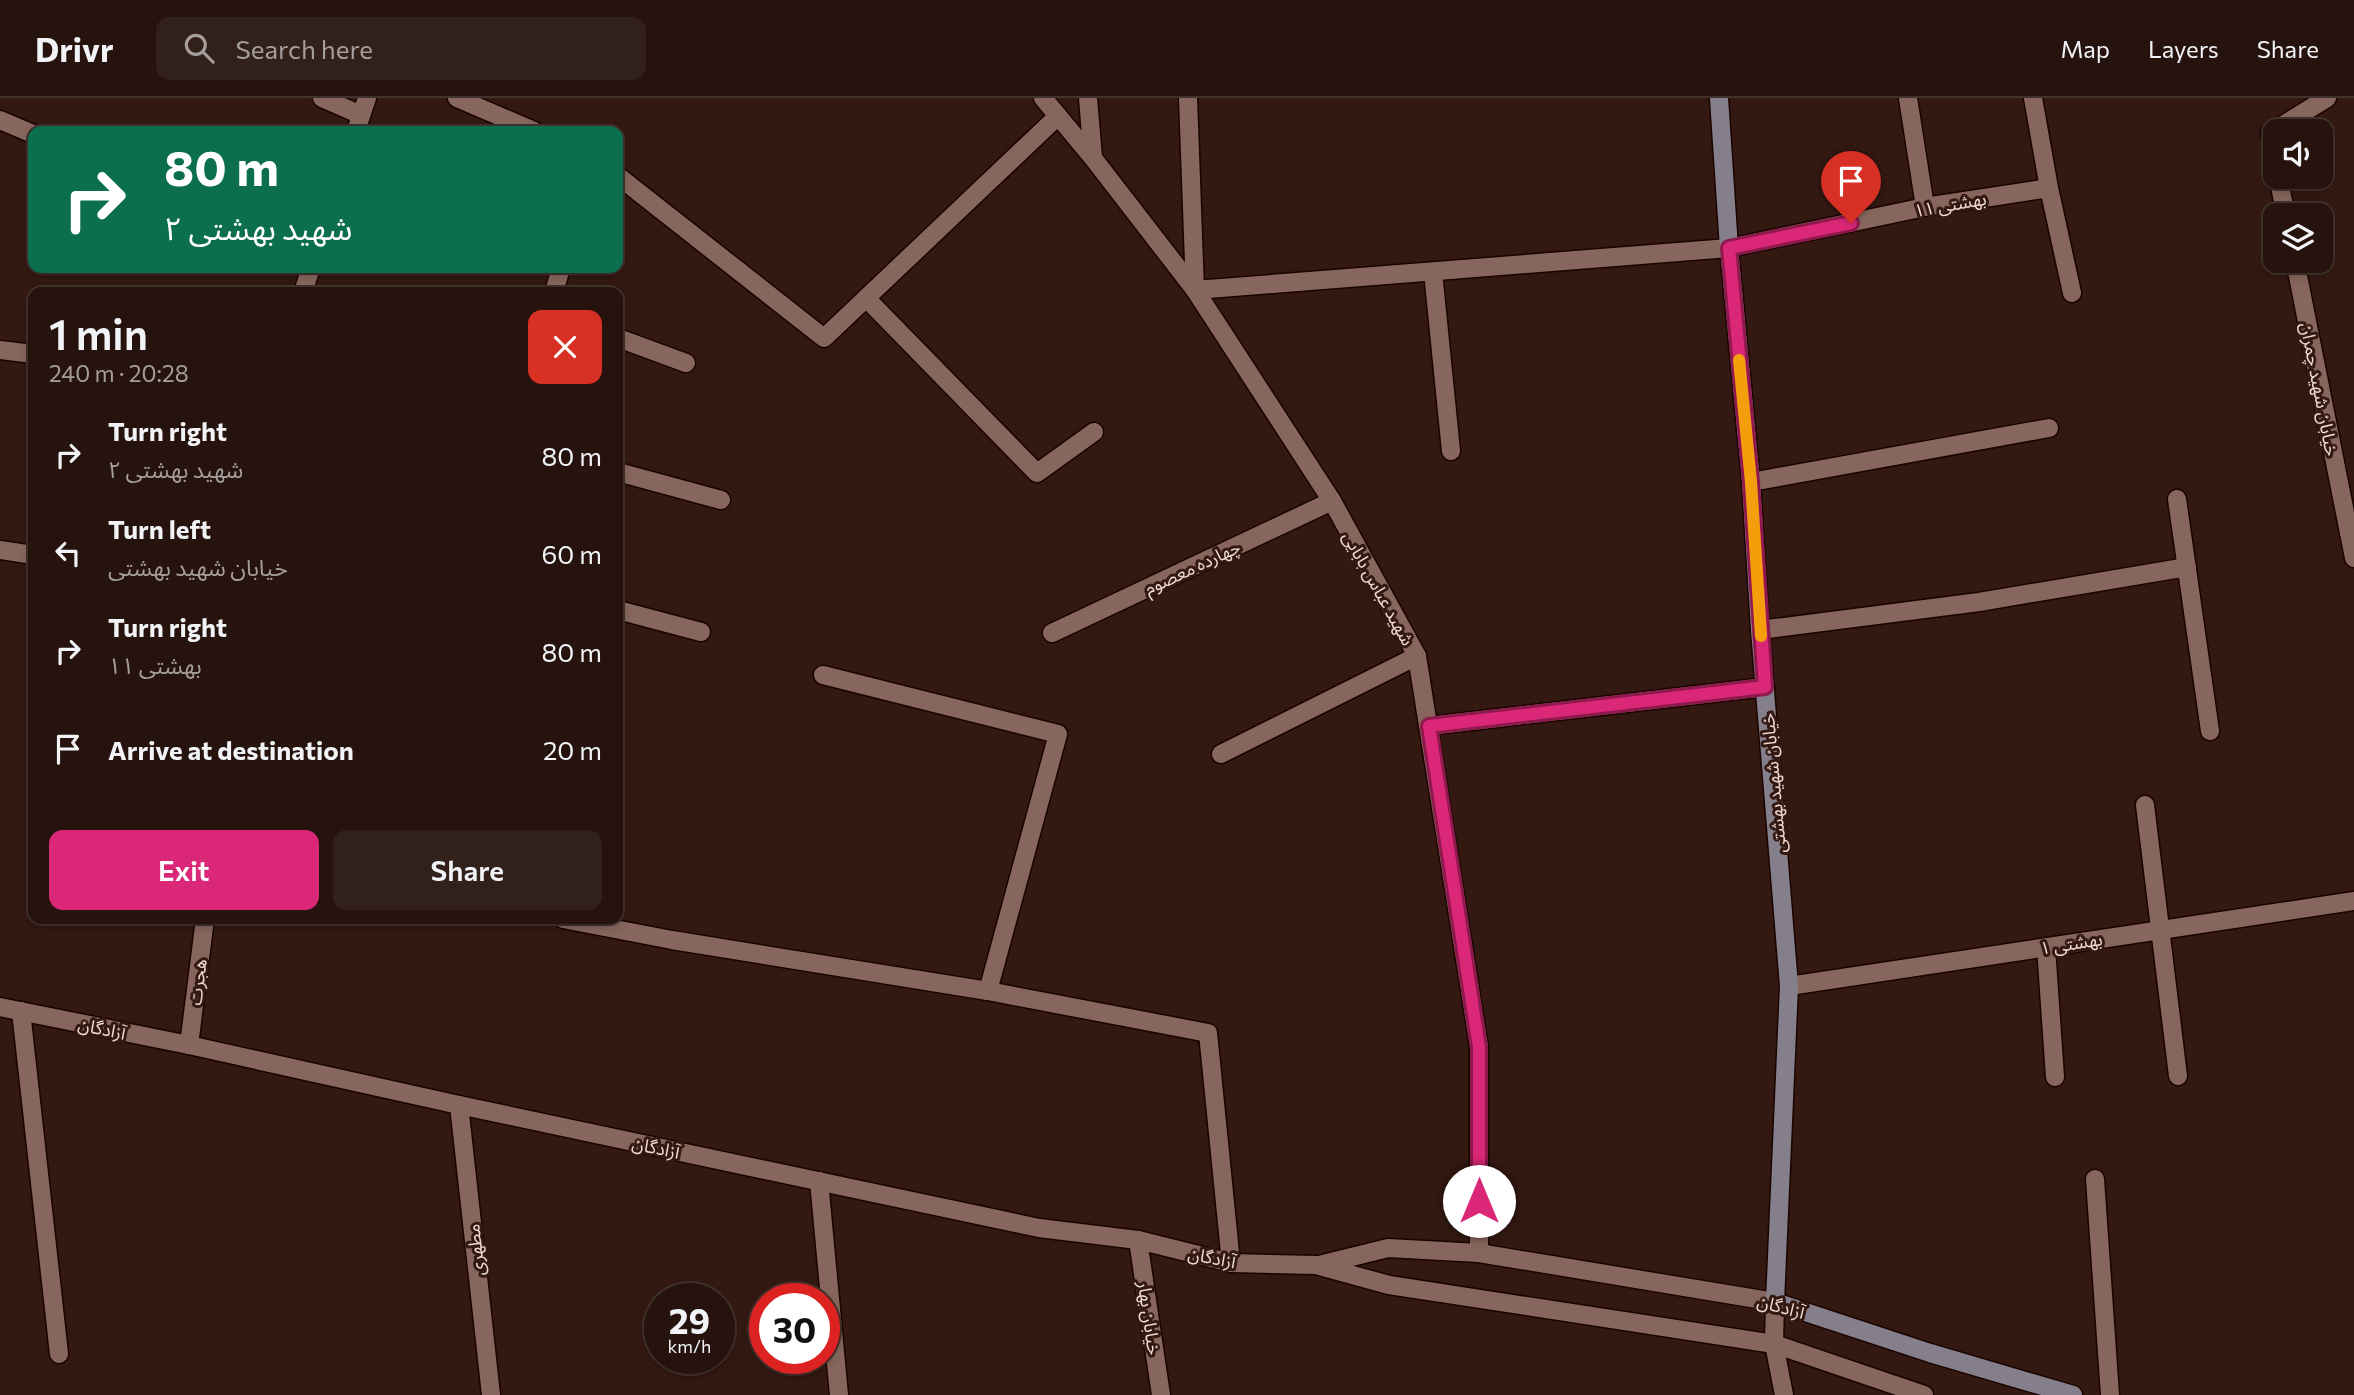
<!DOCTYPE html>
<html lang="en">
<head>
<meta charset="utf-8">
<style>
  :root { --surface:#26130d; --page:#32201b; --text:#f1f3f6; --muted:#a49e9d; --line:#42322e; --accent:#db2777 }
  body { margin:0; font-family:Commissioner,"Noto Sans Arabic",sans-serif; background:var(--page); color:var(--text); height:100vh; display:flex; flex-direction:column; font-size:26px; white-space:nowrap }
  * { box-sizing:border-box; margin:0 }
  p { font-size:23px; color:var(--muted) }
  .icon { flex:none; width:38px; height:38px; fill:none; stroke:currentColor; stroke-width:2; stroke-linecap:round; stroke-linejoin:round }
  .map { position:relative; flex:1; overflow:hidden }
  .drawer { position:absolute; left:28px; top:189px; width:595px; height:637px; display:flex; flex-direction:column; background:var(--surface); border-radius:14px; box-shadow:0 4px 10px #0003,0 0 0 2px var(--line) }
  .drawer>* { flex:none }
  .top-card { position:absolute; left:28px; top:28px; width:595px; height:147px; border-radius:14px; box-shadow:0 4px 10px #0003,0 0 0 2px var(--line); background:#0b6e4f; color:#fff; overflow:hidden }
  .fabs { position:absolute; left:2263px; top:21px; display:grid; gap:14px }
  .fabs a { display:grid; place-items:center; width:70px; height:70px; border-radius:14px; background:var(--surface); box-shadow:0 4px 10px #0003,0 0 0 2px var(--line); font-size:35px }
  .speed { position:absolute; left:644px; top:1185px; display:flex; gap:14px; font-size:35px; font-weight:700; text-align:center }
  .speed>* { display:grid; place-content:center; width:91px; height:91px; border-radius:50%; background:var(--surface); box-shadow:0 4px 10px #0003,0 0 0 2px var(--line); line-height:1 }
  .speed small { font-size:18px; font-weight:400 }
  .speed .limit { border:10px solid #d22; background:#fff; color:#111 }
  .pin { position:absolute; display:grid; place-items:center; width:60px; height:60px; color:#fff; margin:-72px -30px; border-radius:50% 50% 50% 0; rotate:-45deg; box-shadow:0 0 7px #0007 }
  .pin .icon { rotate:45deg }
  .me { position:absolute; width:77px; margin:-38px; rotate:0deg; stroke-linejoin:round; filter:drop-shadow(0 0 5px #0008) }
  .turn { display:flex; align-items:center; gap:24px; height:147px; padding:0 21px; font-size:32px }
  .turn .icon { width:91px; height:91px; stroke-width:2.5 }
  .turn b { display:block; font-size:49px; line-height:60px }
  .round { display:grid; place-items:center; flex:none; width:74px; height:74px; border-radius:14px; background:var(--page) }
  .summary { display:flex; align-items:center; justify-content:space-between; height:119px; padding:0 21px }
  h1 { font-size:42px; font-weight:600; line-height:52px }
  .primary-button { display:flex; gap:14px; margin-top:auto; padding:14px 21px }
  .primary-button a { flex:1; height:80px; border-radius:14px; background:var(--accent); color:#fff; font-size:28px; font-weight:600; line-height:80px; text-align:center }
  .primary-button a+a { background:var(--page); color:var(--text) }
  ul { padding:0; list-style:none }
  li { display:flex; align-items:center; gap:21px; height:98px; padding:0 21px }
  li div { flex:1 }
  li b { display:block; font-size:26px }
  li em { font-style:normal }
  header { display:flex; align-items:center; gap:42px; box-sizing:border-box; height:98px; padding:0 35px; background:var(--surface); border-bottom:2px solid var(--line) }
  header strong { font-size:33px }
  nav { display:flex; gap:38px; margin-inline-start:auto; font-size:24px }
  .search { width:490px; height:63px; background:var(--page); display:flex; align-items:center; gap:18px; box-sizing:border-box; padding:0 24px; border-radius:14px; color:var(--muted); font-size:26px }
  .map>svg:first-child { display:block }
  .lines { fill:none; stroke-linecap:round; stroke-linejoin:round }
  .minor-casing { stroke:#1a0400; stroke-width:21 }
  .tertiary-casing { stroke:#1a0400; stroke-width:21 }
  .secondary-casing { stroke:#1a0400; stroke-width:21 }
  .minor { stroke:#87675d; stroke-width:18 }
  .tertiary { stroke:#87675d; stroke-width:18 }
  .secondary { stroke:#847f8a; stroke-width:18 }
  .route-casing { stroke:#8e194d; stroke-width:18 }
  .route { stroke:#db2777; stroke-width:12 }
  .slow { stroke:#f59e0b; stroke-width:12 }
  .labels { text-anchor:middle; dominant-baseline:central; stroke-width:6; stroke-linejoin:round; paint-order:stroke }
  .street-label { font-size:18px; fill:#eddad4; stroke:#331911 }
</style>
</head>
<body>
<header>
<strong>Drivr</strong>
<div class="search"><svg class="icon" aria-label="search" viewBox="0 0 24 24"><circle cx="10" cy="10" r="6"/><path d="M15 15l6 6"/></svg>Search here</div>
<nav><a>Map</a><a>Layers</a><a>Share</a></nav>
</header>
<div class="map">
<svg width="2354" height="1297" viewBox="0 0 2354 1297">
  <rect width="100%" height="100%" fill="#331911"/>
  <g class="lines">
    <!-- minor casing -->
    <g class="minor-casing">
      <g id="minor">
        <polyline points="322,0 361,17"/>
        <polyline points="457,0 534,33"/>
        <polyline points="1043,0 1093,60 1195,192 1332,403 1417,558 1479,949 1479,1155"/>
        <polyline points="1088,0 1093,60"/>
        <polyline points="1188,0 1195,192 1729,150 1925,109 2049,90"/>
        <polyline points="1908,0 1925,109"/>
        <polyline points="2033,0 2049,90 2072,195"/>
        <polyline points="0,22 33,36"/>
        <polyline points="356,33 367,0"/>
        <polyline points="2275,62 2270,35 2327,0"/>
        <polyline points="618,78 824,240 1058,18"/>
        <polyline points="2278,79 2286,117"/>
        <polyline points="2295,163 2354,460"/>
        <polyline points="1433,174 1451,353"/>
        <polyline points="303,194 311,170"/>
        <polyline points="554,194 561,170"/>
        <polyline points="866,200 1037,375 1094,334"/>
        <polyline points="618,240 686,265"/>
        <polyline points="0,252 33,256"/>
        <polyline points="618,374 721,402"/>
        <polyline points="1751,384 2049,330"/>
        <polyline points="2177,401 2210,633"/>
        <polyline points="0,452 33,457"/>
        <polyline points="618,512 701,534"/>
        <polyline points="1760,532 1979,504 2187,469"/>
        <polyline points="1052,535 1332,403"/>
        <polyline points="823,577 1058,636 988,893"/>
        <polyline points="1429,628 1765,589"/>
        <polyline points="1221,656 1417,558"/>
        <polyline points="2145,707 2178,978"/>
        <polyline points="563,821 672,842 988,893 1208,935 1231,1165"/>
        <polyline points="2046,849 2055,979"/>
        <polyline points="1789,888 2354,803"/>
        <polyline points="21,913 59,1256"/>
        <polyline points="189,947 205,821"/>
        <polyline points="459,1007 491,1297"/>
        <polyline points="2095,1081 2110,1297"/>
        <polyline points="819,1083 839,1297"/>
        <polyline points="1138,1142 1161,1297"/>
        <polyline points="1774,1246 1784,1297"/>
      </g>
    </g>
    <!-- tertiary casing -->
    <g class="tertiary-casing">
      <g id="tertiary">
        <polyline points="0,909 189,947 459,1007 1039,1130 1138,1142 1231,1165 1316,1167 1389,1187 1774,1246 1924,1297"/>
        <polyline points="1319,1167 1388,1150 1479,1155 1775,1204 1774,1246"/>
      </g>
    </g>
    <!-- secondary casing -->
    <g class="secondary-casing">
      <polyline id="secondary" points="1719,0 1729,150 1751,384 1760,532 1789,888 1775,1204 1930,1255 2073,1297"/>
    </g>
    <!-- minor -->
    <use href="#minor" class="minor"/>
    <!-- tertiary -->
    <use href="#tertiary" class="tertiary"/>
    <!-- secondary -->
    <use href="#secondary" class="secondary"/>
  </g>
  <g class="lines">
    <!-- route casing -->
    <g class="route-casing">
      <polyline id="route" points="1479,1103 1479,949 1429,628 1765,589 1751,384 1729,150 1851,125"/>
    </g>
    <!-- route -->
    <use href="#route" class="route"/>
    <!-- slow -->
    <polyline class="slow" points="1739,262 1751,384 1761,538"/>
  </g>
  <g class="labels">
    <!-- street labels -->
    <g class="street-label">
      <text transform="translate(1950 106) rotate(-10)">بهشتی ۱۱</text>
      <text transform="translate(2320 291) rotate(79)">خیابان شهید چمران</text>
      <text transform="translate(1192 469) rotate(-25)">چهارده معصوم</text>
      <text transform="translate(1379 490) rotate(61)">شهید عباس بابایی</text>
      <text transform="translate(1773 685) rotate(-95)">خیابان شهید بهشتی</text>
      <text transform="translate(2071 845) rotate(-9)">بهشتی ۱</text>
      <text transform="translate(197 884) rotate(-83)">هجرت</text>
      <text transform="translate(102 930) rotate(12)">آزادگان</text>
      <text transform="translate(656 1049) rotate(12)">آزادگان</text>
      <text transform="translate(475 1152) rotate(-96)">مطهری</text>
      <text transform="translate(1212 1159) rotate(11)">آزادگان</text>
      <text transform="translate(1781 1208) rotate(15)">آزادگان</text>
      <text transform="translate(1150 1220) rotate(82)">خیابان بهار</text>
    </g>
  </g>
</svg>
<div class="fabs">
<a><svg class="icon" aria-label="sound" viewBox="0 0 24 24"><path d="M4 9h4l5-4v14l-5-4H4zM17 9q2 3 0 6"/></svg></a>
<a><svg class="icon" aria-label="layers" viewBox="0 0 24 24"><path d="M12 4l9 5-9 5-9-5zM3 14l9 5 9-5"/></svg></a>
</div>
<div class="speed"><div>29<small>km/h</small></div><div class="limit">30</div></div>
<div class="pin" style="left:1851px;top:125px;background:#d93025"><svg class="icon" aria-label="arrive" viewBox="0 0 24 24"><path d="M6 21V4h12l-3 4 3 4H6"/></svg></div>
<svg class="me" style="left:1479px;top:1103px" viewBox="-20 -20 40 40"><circle r="19" fill="#fff"/><path d="M0-13L10 11 0 6-10 11z" fill="#db2777"/></svg>
<div class="top-card">
<div class="turn"><svg class="icon" aria-label="right" viewBox="0 0 24 24"><path d="M7 20v-9h11M14 6l5 5-5 5"/></svg><div><b>80 m</b>شهید بهشتی ۲</div></div>
</div>
<section class="drawer">
<div class="summary"><div><h1>1 min</h1><p>240 m · 20:28</p></div><a class="round" style="background:#d93025;color:#fff"><svg class="icon" aria-label="close" viewBox="0 0 24 24"><path d="M6 6l12 12M18 6L6 18"/></svg></a></div>
<ul>
<li><svg class="icon" aria-label="right" viewBox="0 0 24 24"><path d="M7 20v-9h11M14 6l5 5-5 5"/></svg><div><b>Turn right</b><p>شهید بهشتی ۲</p></div><em>80 m</em></li>
<li><svg class="icon" aria-label="left" viewBox="0 0 24 24"><path d="M17 20v-9H6M10 6l-5 5 5 5"/></svg><div><b>Turn left</b><p>خیابان شهید بهشتی</p></div><em>60 m</em></li>
<li><svg class="icon" aria-label="right" viewBox="0 0 24 24"><path d="M7 20v-9h11M14 6l5 5-5 5"/></svg><div><b>Turn right</b><p>بهشتی ۱۱</p></div><em>80 m</em></li>
<li><svg class="icon" aria-label="arrive" viewBox="0 0 24 24"><path d="M6 21V4h12l-3 4 3 4H6"/></svg><div><b>Arrive at destination</b></div><em>20 m</em></li>
</ul>
<div class="primary-button"><a>Exit</a><a>Share</a></div>
</section>
</div>
</body>
</html>
